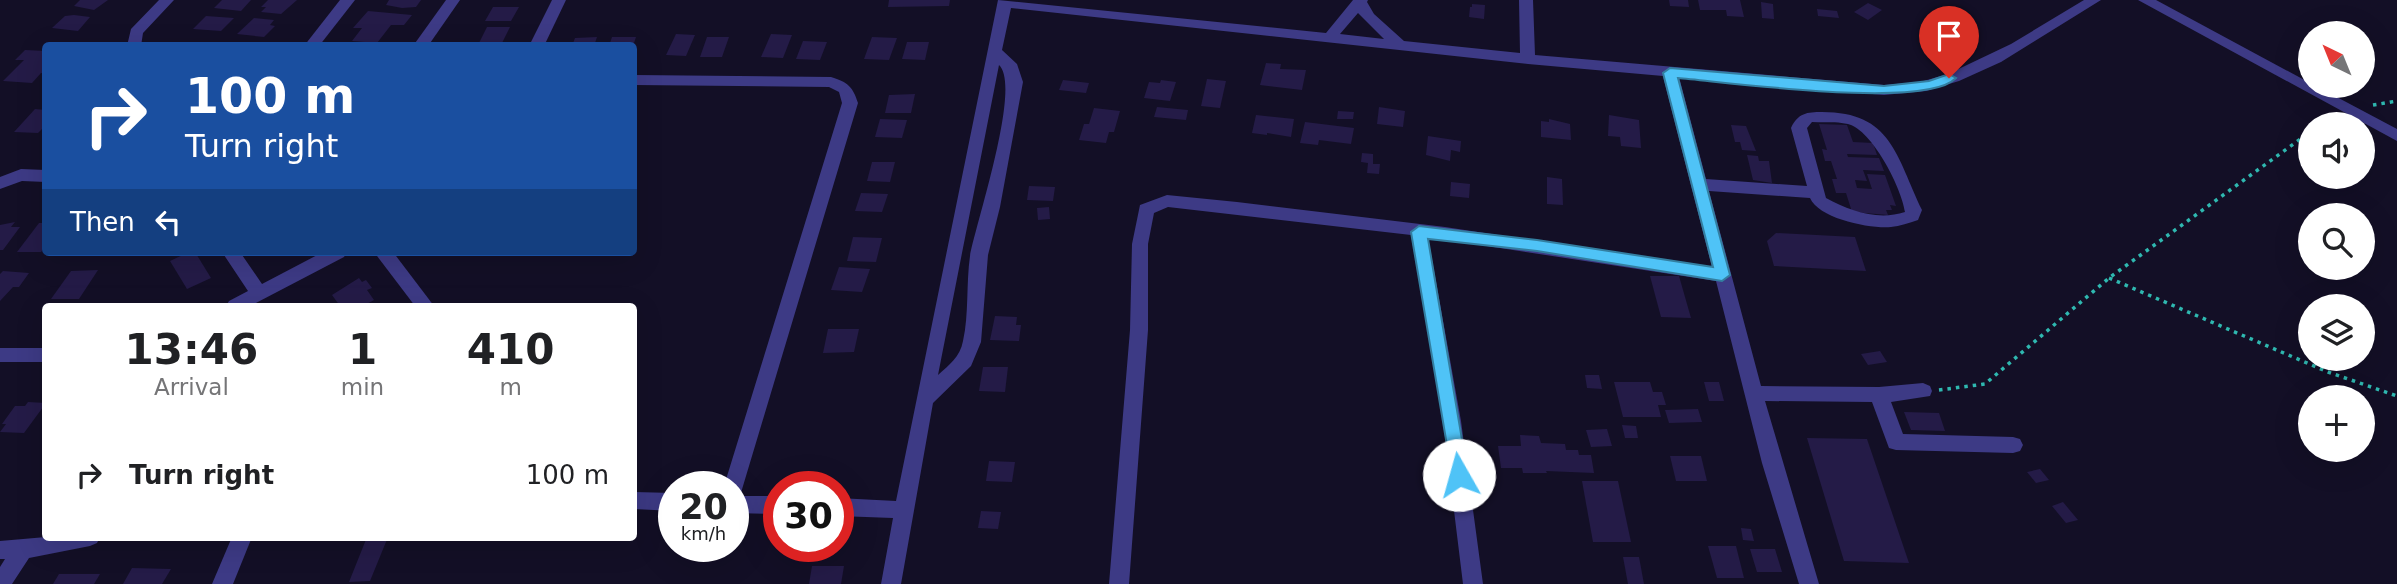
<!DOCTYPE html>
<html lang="en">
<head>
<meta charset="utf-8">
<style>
  :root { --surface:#fff; --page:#f2f2f2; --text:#202124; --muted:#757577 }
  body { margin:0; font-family:"DejaVu Sans",sans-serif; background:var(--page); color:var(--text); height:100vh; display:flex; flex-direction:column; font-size:26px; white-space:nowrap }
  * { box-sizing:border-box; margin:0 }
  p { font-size:23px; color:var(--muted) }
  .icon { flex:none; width:38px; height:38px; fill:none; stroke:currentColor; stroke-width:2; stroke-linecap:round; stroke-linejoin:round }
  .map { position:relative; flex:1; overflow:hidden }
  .sheet { position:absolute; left:42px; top:303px; width:595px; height:238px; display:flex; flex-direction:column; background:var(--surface); border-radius:7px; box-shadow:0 7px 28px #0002 }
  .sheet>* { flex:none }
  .banner { position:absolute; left:42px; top:42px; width:595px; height:214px; border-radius:7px; box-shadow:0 7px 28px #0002; background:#1a4fa0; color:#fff; overflow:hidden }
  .needle { width:46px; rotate:317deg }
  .tools { position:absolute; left:2298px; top:21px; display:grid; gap:14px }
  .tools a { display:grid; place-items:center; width:77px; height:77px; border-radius:50%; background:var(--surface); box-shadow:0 7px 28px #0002; font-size:35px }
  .speed { position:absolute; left:658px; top:471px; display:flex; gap:14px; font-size:35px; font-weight:700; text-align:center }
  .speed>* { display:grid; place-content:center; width:91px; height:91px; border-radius:50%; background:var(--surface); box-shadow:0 7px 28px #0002; line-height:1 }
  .speed small { font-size:18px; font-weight:400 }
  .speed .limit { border:10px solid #d22; background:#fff; color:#111 }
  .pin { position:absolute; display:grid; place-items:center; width:60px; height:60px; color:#fff; margin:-72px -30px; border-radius:50% 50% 50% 0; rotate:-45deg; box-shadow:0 0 7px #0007 }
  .pin .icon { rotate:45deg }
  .me { position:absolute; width:77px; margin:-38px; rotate:353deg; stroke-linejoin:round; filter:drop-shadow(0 0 5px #0008) }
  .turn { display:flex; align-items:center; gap:24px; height:147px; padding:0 28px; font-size:32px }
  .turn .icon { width:91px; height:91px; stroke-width:2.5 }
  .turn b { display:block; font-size:49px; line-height:60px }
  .then { display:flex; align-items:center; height:66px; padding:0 28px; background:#0003; gap:14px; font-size:26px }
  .eta { display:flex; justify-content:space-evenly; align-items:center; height:119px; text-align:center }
  .eta b { font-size:42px; font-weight:700; line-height:49px }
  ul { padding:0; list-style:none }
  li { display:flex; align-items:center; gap:21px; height:105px; padding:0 28px }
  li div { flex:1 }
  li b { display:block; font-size:26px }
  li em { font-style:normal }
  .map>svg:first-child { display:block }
  .building { fill:#241b47 }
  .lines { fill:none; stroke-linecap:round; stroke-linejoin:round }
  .path { stroke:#2fb8b0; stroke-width:3.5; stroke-dasharray:3.5 5; stroke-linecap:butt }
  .minor { fill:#3d3a85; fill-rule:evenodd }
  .route { fill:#4fc3f7; stroke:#337fa1; stroke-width:2 }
</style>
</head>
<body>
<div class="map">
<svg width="2397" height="584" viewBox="0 0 2397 584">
  <rect width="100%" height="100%" fill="#130f26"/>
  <!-- building -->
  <g class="building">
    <polygon points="80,0 108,0 94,10 74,6"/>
    <polygon points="222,0 251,0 241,11 214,8"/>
    <polygon points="268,0 297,0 281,14 261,12 266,7 261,7"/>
    <polygon points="389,0 421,0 416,7 402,8 386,5"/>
    <polygon points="889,0 950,0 949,6 888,7"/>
    <polygon points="1669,0 1688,0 1689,7 1670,6"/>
    <polygon points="1698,0 1740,0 1744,17 1727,16 1726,10 1700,10"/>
    <polygon points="1761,2 1773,4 1774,19 1762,18"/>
    <polygon points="1868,3 1882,10 1868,20 1854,12"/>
    <polygon points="1472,4 1485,5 1484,19 1469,17 1470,7 1472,7"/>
    <polygon points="493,7 519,7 511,21 485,21"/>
    <polygon points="1817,9 1837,11 1839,18 1818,16"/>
    <polygon points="368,11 412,15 404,25 391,25 377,43 352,41 362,28 353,28"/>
    <polygon points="74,15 90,17 78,31 52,28 65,16"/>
    <polygon points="206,16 234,18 221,31 193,29"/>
    <polygon points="254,18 274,20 270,25 275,26 264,37 237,34"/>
    <polygon points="487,27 510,27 501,45 478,45"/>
    <polygon points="676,34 695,35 686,56 666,55"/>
    <polygon points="771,34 792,35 783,58 761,57"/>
    <polygon points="597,37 594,46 572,46 575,38"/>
    <polygon points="612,37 636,37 633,46 609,46"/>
    <polygon points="707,37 729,37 722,57 700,57"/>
    <polygon points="872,37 897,38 889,60 864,59"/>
    <polygon points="803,41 827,42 820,60 796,59"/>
    <polygon points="907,42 929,42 925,60 902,59"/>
    <polygon points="25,50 46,51 46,74 41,73 32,83 3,81 24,60 15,60"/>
    <polygon points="1266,63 1281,64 1280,69 1306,70 1302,90 1260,85"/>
    <polygon points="1207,79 1226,81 1220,108 1201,106"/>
    <polygon points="1063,80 1089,83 1086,93 1059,90"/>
    <polygon points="1161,80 1176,82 1170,101 1144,98 1149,82 1160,83"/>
    <polygon points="915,94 911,113 885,113 889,95"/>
    <polygon points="1157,107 1188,110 1186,120 1154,117"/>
    <polygon points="1379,107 1405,111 1403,127 1377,124"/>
    <polygon points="1094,108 1120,111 1114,132 1109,132 1106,143 1079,140 1084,124 1089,124"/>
    <polygon points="35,109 46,110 46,125 38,133 14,132"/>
    <polygon points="1338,111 1354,112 1353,119 1337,119"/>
    <polygon points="1256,115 1294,119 1291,137 1267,133 1267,135 1252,133"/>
    <polygon points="1609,115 1639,120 1641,148 1621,146 1620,137 1608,136"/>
    <polygon points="880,119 907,120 902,138 875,137"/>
    <polygon points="1549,119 1570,124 1571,140 1541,137 1541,121 1549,122"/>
    <polygon points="1305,122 1354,128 1351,144 1319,140 1318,145 1300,143"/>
    <polygon points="1819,124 1847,125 1853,142 1873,143 1877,155 1847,154 1848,157 1879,158 1884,171 1863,170 1867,181 1855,180 1857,188 1872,189 1867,174 1885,175 1896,206 1890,205 1892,210 1886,210 1888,215 1852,212 1846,193 1836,193 1832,179 1837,179 1831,161 1825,161 1822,149 1827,150"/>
    <polygon points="1731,125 1746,126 1756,151 1742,150 1740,142 1735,142"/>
    <polygon points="1428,136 1461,141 1460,152 1451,150 1450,161 1426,155"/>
    <polygon points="1362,153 1373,154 1373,164 1380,164 1379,174 1367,173 1368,163 1361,162"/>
    <polygon points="1747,155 1758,156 1759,161 1769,161 1772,183 1753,180"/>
    <polygon points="872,162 895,162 890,182 867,181"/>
    <polygon points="1547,177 1562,179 1563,205 1547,204"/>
    <polygon points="1451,182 1470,184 1469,198 1450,196"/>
    <polygon points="1029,186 1055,187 1053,201 1027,200"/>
    <polygon points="861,193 888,194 882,212 855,211"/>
    <polygon points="1049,207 1050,219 1038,220 1037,208"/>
    <polygon points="15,222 11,227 20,227 3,250 0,250 0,225"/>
    <polygon points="39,223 46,223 46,246 41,252 17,252"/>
    <polygon points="1776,233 1855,237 1866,271 1774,266 1767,241"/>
    <polygon points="853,237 882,238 876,262 847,261"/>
    <polygon points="189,252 195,252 211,278 187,289 170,261"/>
    <polygon points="839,267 870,269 862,292 831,290"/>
    <polygon points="98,270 79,299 51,299 71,271"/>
    <polygon points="3,271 29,273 19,287 13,287 0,301 0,274"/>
    <polygon points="1650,276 1679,276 1691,318 1661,317"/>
    <polygon points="359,278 362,282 366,280 372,288 367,290 374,300 363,306 340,306 332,295"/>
    <polygon points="995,316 1017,317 1016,325 1021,325 1019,341 990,340"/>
    <polygon points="828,329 859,329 854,352 823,353"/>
    <polygon points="1880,351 1887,362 1868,365 1861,354"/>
    <polygon points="983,367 1008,367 1005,392 979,391"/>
    <polygon points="1585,375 1599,375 1602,389 1587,388"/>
    <polygon points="1614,382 1650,382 1653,392 1662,392 1666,405 1658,405 1661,417 1623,417"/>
    <polygon points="1704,382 1719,382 1724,401 1709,401"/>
    <polygon points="28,402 46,403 24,433 0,432 6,424 2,424 15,406 25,406"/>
    <polygon points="1698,409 1702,422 1669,423 1665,410"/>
    <polygon points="1904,412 1939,413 1945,431 1911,430"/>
    <polygon points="1622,425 1636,426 1638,438 1625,438"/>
    <polygon points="1607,429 1612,446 1591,447 1586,430"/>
    <polygon points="1520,435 1539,436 1541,443 1565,444 1566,450 1578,450 1579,455 1591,455 1594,473 1546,471 1547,473 1523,473 1522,468 1501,468 1498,446 1521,446"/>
    <polygon points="1807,438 1867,439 1909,563 1844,561"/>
    <polygon points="1670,456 1701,456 1707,481 1676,481"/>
    <polygon points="989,461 1015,462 1012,482 986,481"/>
    <polygon points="2040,469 2049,480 2036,483 2027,472"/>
    <polygon points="1582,481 1618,481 1631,542 1593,542"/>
    <polygon points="2063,502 2078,520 2066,523 2052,506"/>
    <polygon points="981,511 1001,512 998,529 978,528"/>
    <polygon points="1741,528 1751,529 1754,541 1743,540"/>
    <polygon points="367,537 388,537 370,581 349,582"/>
    <polygon points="1708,546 1736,546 1744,578 1717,578"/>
    <polygon points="1750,549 1775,549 1782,572 1757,572"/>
    <polygon points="1623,557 1639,557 1644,584 1628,584"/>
    <polygon points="812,566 844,566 841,584 809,584"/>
    <polygon points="132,568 171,569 162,584 123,584"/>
    <polygon points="59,574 100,574 94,584 53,584"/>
  </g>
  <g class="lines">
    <!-- path -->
    <g class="path">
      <polyline points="2373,105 2397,101"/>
      <polyline points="2321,124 2330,117"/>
      <polyline points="2109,278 2328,372 2397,396"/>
      <polyline points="1939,390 1985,384 2109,278 2310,132"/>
    </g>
    <!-- minor -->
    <g class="minor">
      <polygon points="159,0 174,0 143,33 141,46 127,46 131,29"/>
      <polygon points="340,0 355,0 319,46 304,46"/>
      <polygon points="446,0 460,0 428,46 413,46"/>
      <polygon points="552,0 566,0 544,46 529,46"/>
      <path d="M 998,0 L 1326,33 L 1353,0 L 1368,0 L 1367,2 L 1374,14 L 1404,41 L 1520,53 L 1519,0 L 1533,0 L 1535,55 L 1884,85 L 1920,82 L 1948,74 L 2011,44 L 2084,0 L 2101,0 L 2001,62 L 1959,81 L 1926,91 L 1884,95 L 1679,77 L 1706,179 L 1807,186 L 1791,128 C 1798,113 1807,112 1822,112 C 1892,112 1896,156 1922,210 L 1918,220 C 1909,223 1900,226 1891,227 C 1871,229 1819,219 1810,198 L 1709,191 L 1761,386 L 1879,387 L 1923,383 L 1930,386 L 1932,391 L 1930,396 L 1891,402 L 1903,434 L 2013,437 L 2020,439 L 2023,445 L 2020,451 L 2013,453 L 1896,450 L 1889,448 L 1872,402 L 1765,401 L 1819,584 L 1799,584 L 1762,463 L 1716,281 L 1428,237 L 1461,421 L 1483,584 L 1463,584 L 1443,421 L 1411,235 L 1168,207 L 1154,213 L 1148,244 L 1148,330 L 1129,584 L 1109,584 L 1130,330 L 1132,244 L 1140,205 L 1167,195 L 1237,202 L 1445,227 L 1712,267 L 1663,76 L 1528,64 L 1011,8 L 1002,50 L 1017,64 L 1023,82 L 1000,207 L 988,255 L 981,342 L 971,366 L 933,403 L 901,584 L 881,584 L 893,518 L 838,516 L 838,498 L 896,501 ZM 1358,13 L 1384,39 L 1340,34 ZM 999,65 C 1022,86 976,223 970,256 C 966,284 969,314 963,341 C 960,357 949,365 938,375 ZM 1812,122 C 1824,123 1839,121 1851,125 C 1874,134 1902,189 1905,212 C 1878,221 1850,211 1826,198 L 1807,128 Z"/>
      <polygon points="2138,0 2156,0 2310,83 2310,86 2316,86 2397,129 2397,141"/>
      <path d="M 634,75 L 831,77 C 848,82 853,87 858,103 L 740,496 L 779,496 L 779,514 L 733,513 L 733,486 L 724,486 L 842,103 L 839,92 L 829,87 L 634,85 Z"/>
      <polygon points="21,169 46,170 46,182 22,181 0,189 0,177"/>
      <polygon points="222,252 240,252 262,284 323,252 347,252 344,257 250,306 226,306 229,301 248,291"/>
      <polygon points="374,252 393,252 434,306 415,306"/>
      <rect x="0" y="348" width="46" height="14"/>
      <polygon points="634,492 674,493 674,511 634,509"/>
      <polygon points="46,537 100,537 97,543 90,546 29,558 12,584 0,584 0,567 5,559 0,559 0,541"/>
      <polygon points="232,537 252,537 233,584 212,584"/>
    </g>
  </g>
  <!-- route -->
  <path class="route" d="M 1670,68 L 1884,86 L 1929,81 L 1949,74 L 1956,78 C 1926,110 1727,82 1678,78 L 1730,275 L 1722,281 L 1537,251 L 1428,239 L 1468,475 L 1465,481 L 1459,483 L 1453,481 L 1411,232 L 1419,226 L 1537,240 L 1713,267 L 1663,73 Z"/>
</svg>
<div class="tools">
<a><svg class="needle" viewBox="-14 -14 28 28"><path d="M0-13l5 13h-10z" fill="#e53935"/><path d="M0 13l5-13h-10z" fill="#757577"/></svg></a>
<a><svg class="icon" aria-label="sound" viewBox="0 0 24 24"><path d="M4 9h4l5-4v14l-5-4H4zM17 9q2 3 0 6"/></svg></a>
<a><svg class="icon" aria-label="search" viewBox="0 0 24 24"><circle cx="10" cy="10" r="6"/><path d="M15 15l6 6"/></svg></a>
<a><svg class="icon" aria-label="layers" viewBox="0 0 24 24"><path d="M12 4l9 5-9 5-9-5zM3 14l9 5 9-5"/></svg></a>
<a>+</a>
</div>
<div class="speed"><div>20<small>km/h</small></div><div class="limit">30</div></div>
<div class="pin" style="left:1949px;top:78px;background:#d93025"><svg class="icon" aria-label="arrive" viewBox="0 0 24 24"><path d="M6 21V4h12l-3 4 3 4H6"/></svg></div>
<svg class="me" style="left:1459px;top:475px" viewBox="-20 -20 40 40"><circle r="19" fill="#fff"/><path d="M0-13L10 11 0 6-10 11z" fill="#4fc3f7"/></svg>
<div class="banner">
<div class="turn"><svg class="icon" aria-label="right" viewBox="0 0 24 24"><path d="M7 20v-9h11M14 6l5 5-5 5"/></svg><div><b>100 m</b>Turn right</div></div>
<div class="then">Then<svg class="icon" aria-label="left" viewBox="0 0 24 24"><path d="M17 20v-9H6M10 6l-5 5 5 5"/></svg></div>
</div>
<section class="sheet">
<div class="eta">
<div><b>13:46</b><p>Arrival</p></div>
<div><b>1</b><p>min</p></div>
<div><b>410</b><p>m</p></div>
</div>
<ul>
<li><svg class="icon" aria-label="right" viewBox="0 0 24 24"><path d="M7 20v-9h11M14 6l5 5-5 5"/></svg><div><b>Turn right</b></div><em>100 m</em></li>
</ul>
</section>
</div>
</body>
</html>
